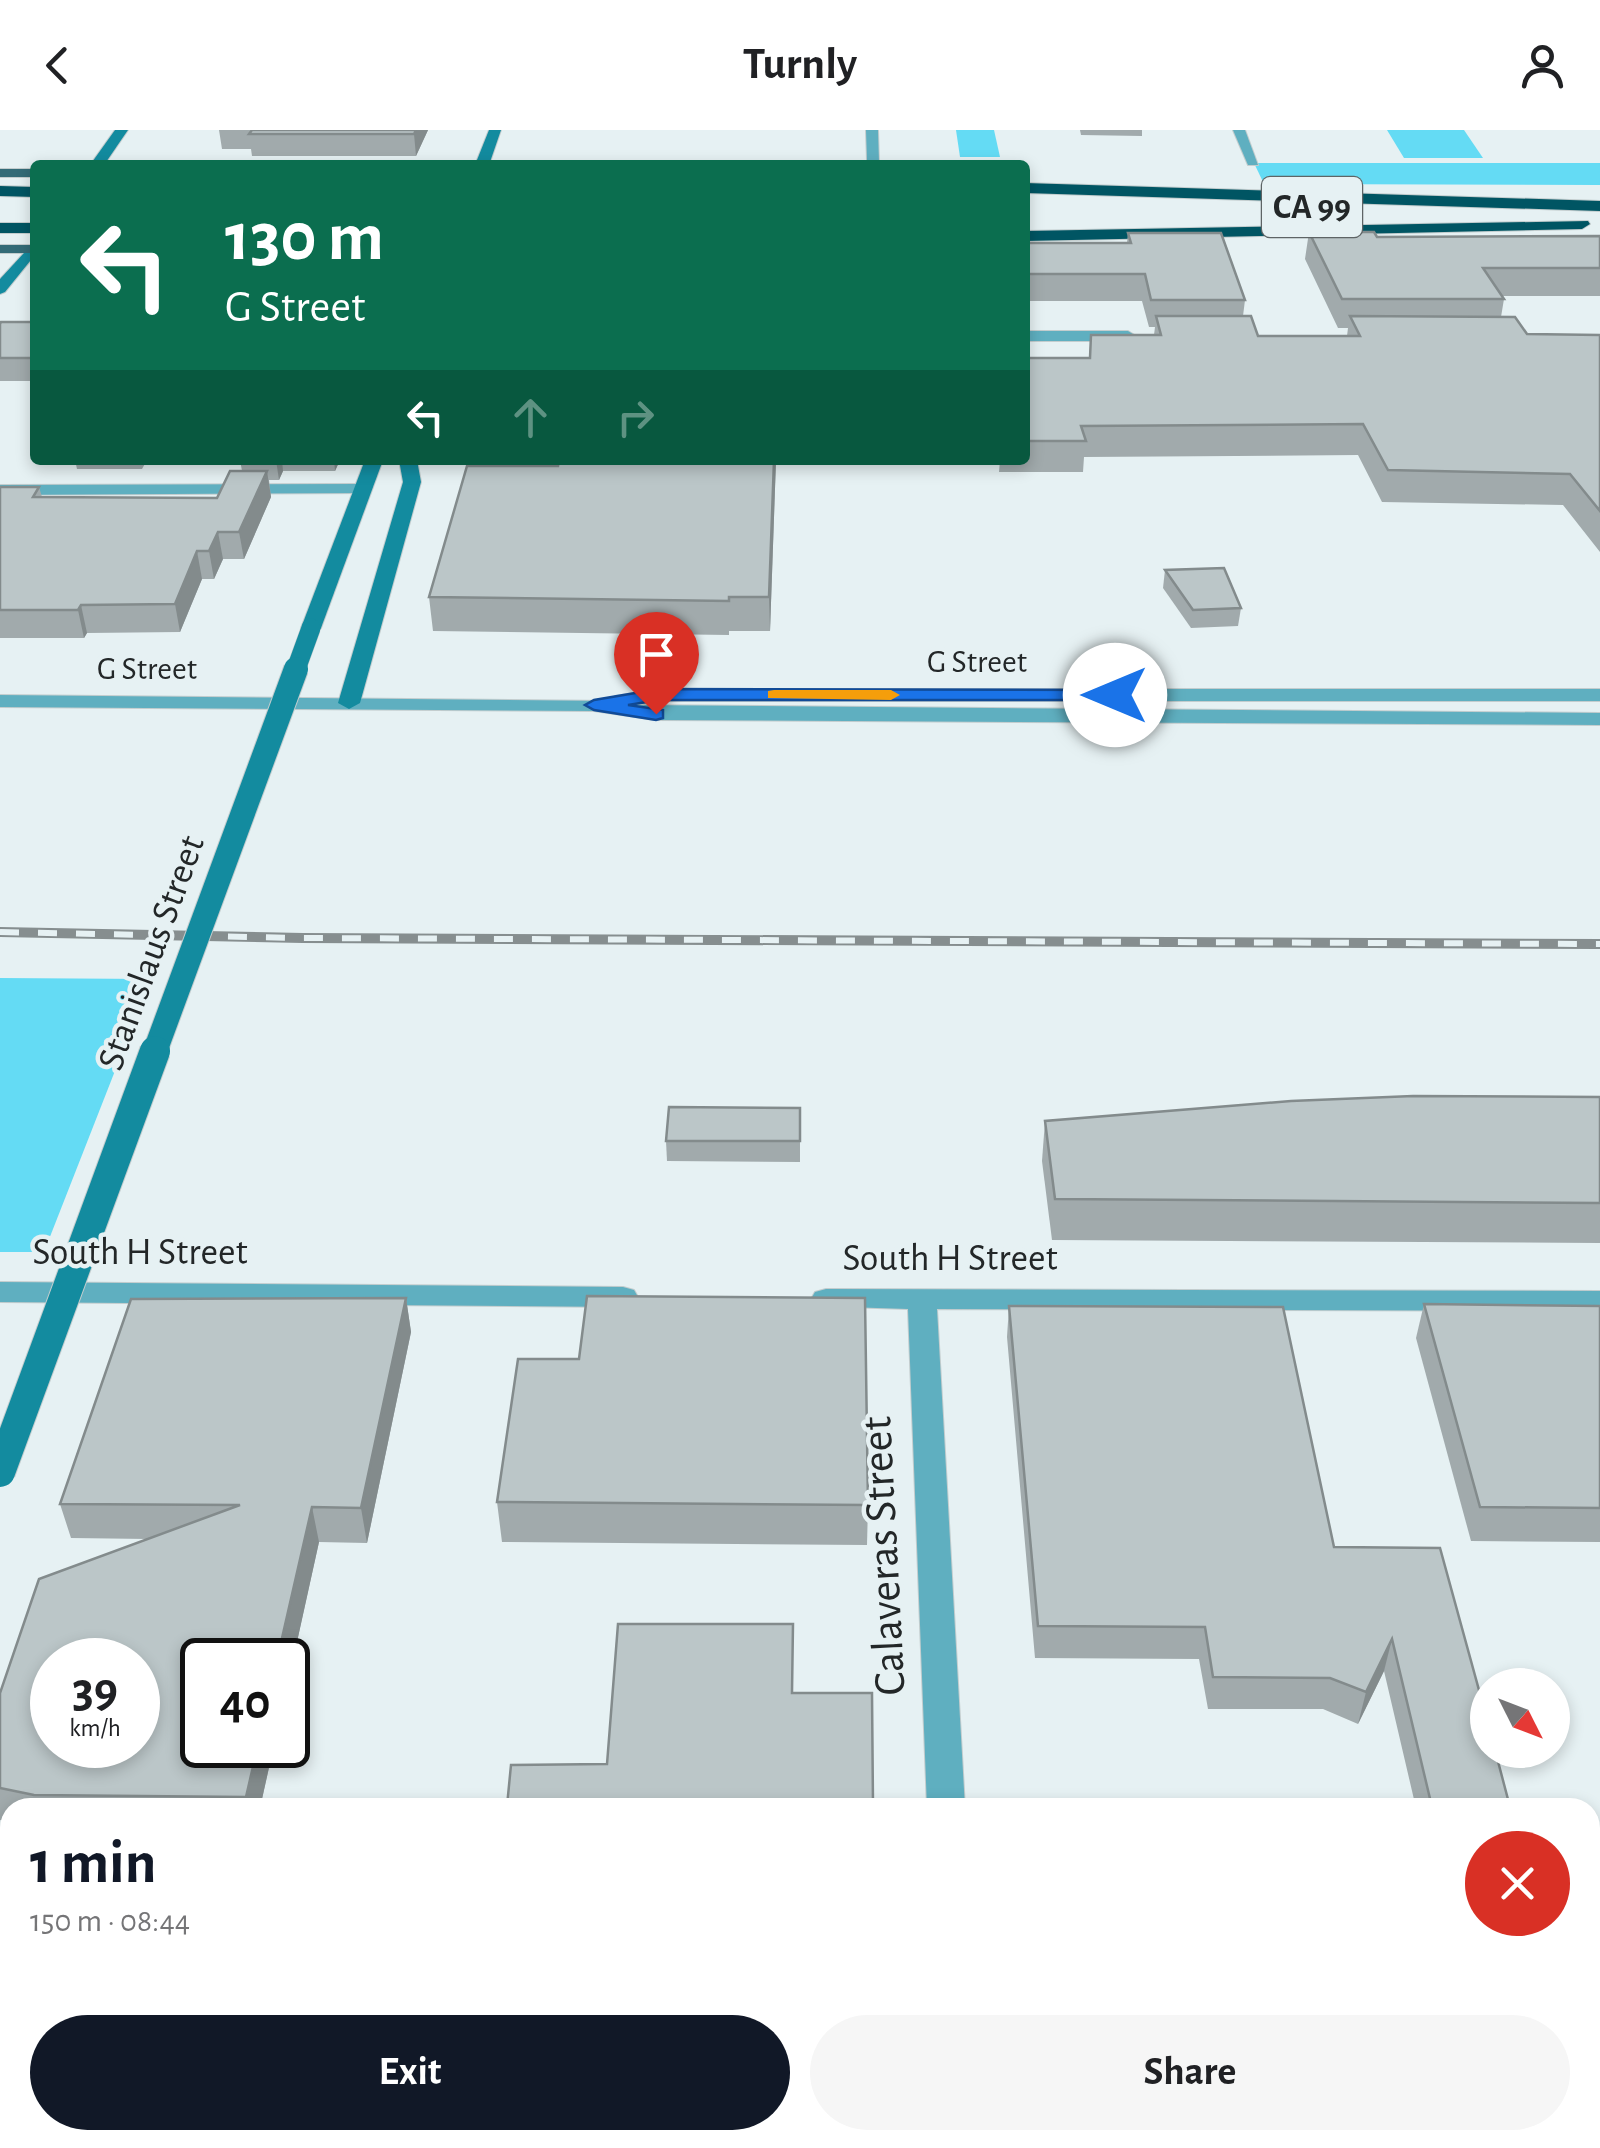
<!DOCTYPE html>
<html lang="en">
<head>
<meta charset="utf-8">
<style>
  :root { --surface:#fff; --page:#f6f6f6; --text:#202124; --muted:#757577; --accent:#111827 }
  body { margin:0; font-family:"Alegreya Sans",sans-serif; background:var(--page); color:var(--text); height:100vh; display:flex; flex-direction:column; font-size:38px; white-space:nowrap }
  * { box-sizing:border-box; margin:0 }
  p { font-size:32px; color:var(--muted) }
  .icon { flex:none; width:55px; height:55px; fill:none; stroke:currentColor; stroke-width:2; stroke-linecap:round; stroke-linejoin:round }
  .map { position:relative; flex:1; overflow:hidden }
  .sheet { position:absolute; left:0px; top:1668px; width:1600px; height:352px; display:flex; flex-direction:column; background:var(--surface); border-radius:30px 30px 0 0; box-shadow:0 5px 15px #0003 }
  .sheet>* { flex:none }
  .banner { position:absolute; left:30px; top:30px; width:1000px; height:305px; border-radius:10px; box-shadow:0 5px 15px #0003; background:#0b6e4f; color:#fff; overflow:hidden }
  .needle { width:65px; rotate:132deg }
  .fabs { position:absolute; left:1470px; top:1538px; display:grid; gap:20px }
  .fabs a { display:grid; place-items:center; width:100px; height:100px; border-radius:50%; background:var(--surface); box-shadow:0 5px 15px #0003; font-size:50px }
  .speed { position:absolute; left:30px; top:1508px; display:flex; gap:20px; font-size:50px; font-weight:700; text-align:center }
  .speed>* { display:grid; place-content:center; width:130px; height:130px; border-radius:50%; background:var(--surface); box-shadow:0 5px 15px #0003; line-height:1 }
  .speed small { font-size:25px; font-weight:400 }
  .speed .limit { border:5px solid #111; border-radius:15px; background:#fff; color:#111 }
  .pin { position:absolute; display:grid; place-items:center; width:85px; height:85px; color:#fff; margin:-102px -42px; border-radius:50% 50% 50% 0; rotate:-45deg; box-shadow:0 0 10px #0007 }
  .pin .icon { rotate:45deg }
  .me { position:absolute; width:110px; margin:-55px; rotate:270deg; stroke-linejoin:round; filter:drop-shadow(0 0 8px #0008) }
  .turn { display:flex; align-items:center; gap:35px; height:210px; padding:0 30px; font-size:45px }
  .turn .icon { width:130px; height:130px; stroke-width:2.5 }
  .turn b { display:block; font-size:70px; line-height:85px }
  .lanes { display:flex; align-items:center; height:95px; padding:0 30px; background:#0003; justify-content:center; gap:50px; direction:ltr }
  .lanes .off { opacity:.35 }
  .round { display:grid; place-items:center; flex:none; width:105px; height:105px; border-radius:52px; background:var(--page) }
  .head { display:flex; align-items:center; justify-content:space-between; height:170px; padding:0 30px }
  h1 { font-size:60px; font-weight:700; line-height:75px; color:var(--accent) }
  .cta { display:flex; gap:20px; margin-top:auto; padding:20px 30px }
  .cta a { flex:1; height:115px; border-radius:60px; background:var(--accent); color:#fff; font-size:40px; font-weight:700; line-height:115px; text-align:center }
  .cta a+a { background:var(--page); color:var(--text) }
  header { display:flex; justify-content:space-between; align-items:center; height:130px; padding:0 30px; background:var(--surface); font-size:45px; font-weight:700 }
  .map>svg:first-child { display:block }
  .green { fill:#64dbf4 }
  .lines { fill:none; stroke-linecap:round; stroke-linejoin:round }
  .minor-casing { stroke:#c3cdce; stroke-width:2 }
  .tertiary-casing { stroke:#c3cdce; stroke-width:2 }
  .secondary-casing { stroke:#c3cdce; stroke-width:2 }
  .primary-casing { stroke:#c3cdce; stroke-width:2 }
  .motorway-casing { stroke:#c3cdce; stroke-width:2 }
  .minor { fill:#5fafc0; fill-rule:evenodd }
  .tertiary { fill:#5fafc0; fill-rule:evenodd }
  .secondary { fill:#138b9f; fill-rule:evenodd }
  .primary { fill:#336b77; fill-rule:evenodd }
  .motorway { fill:#005563; fill-rule:evenodd }
  .rail-casing { stroke:#868e8f; stroke-width:10 }
  .rail { stroke:#e6f1f3; stroke-width:6; stroke-dasharray:19; stroke-linecap:butt }
  .secondary-bridge-far2-casing { stroke:#c3cdce; stroke-width:20; stroke-linecap:butt }
  .secondary-bridge-far1-casing { stroke:#c3cdce; stroke-width:26; stroke-linecap:butt }
  .secondary-bridge-casing { stroke:#c3cdce; stroke-width:32; stroke-linecap:butt }
  .secondary-bridge-far2 { stroke:#138b9f; stroke-width:19 }
  .secondary-bridge-far1 { stroke:#138b9f; stroke-width:24 }
  .secondary-bridge { stroke:#138b9f; stroke-width:30 }
  .wall { fill:#a1aaac }
  .shaded-wall { fill:#838b8c }
  .building { fill:#bbc6c8; stroke:#838b8c; stroke-width:2.5; fill-rule:evenodd }
  .route { fill:#1a73e8; stroke:#114b97; stroke-width:2.5 }
  .slow { fill:#f59e0b }
  .labels { text-anchor:middle; dominant-baseline:central; stroke-width:9; stroke-linejoin:round; paint-order:stroke }
  .far-street-label { font-size:32px; fill:#232728; stroke:#e6f1f3 }
  .shield { fill:#e6f1f3; stroke:#5e6465; stroke-width:2.5 }
  .shield-label { font-size:35px; font-weight:bold; fill:#232728 }
  .street-label { font-size:38px; fill:#232728; stroke:#e6f1f3 }
  .near-street-label { font-size:45px; fill:#232728; stroke:#e6f1f3 }
</style>
</head>
<body>
<header><svg class="icon" aria-label="back" viewBox="0 0 24 24"><path d="M15 5l-7 7 7 7"/></svg>Turnly<svg class="icon" aria-label="person" viewBox="0 0 24 24"><circle cx="12" cy="8" r="4"/><path d="M4 21q1-7 8-7t8 7"/></svg></header>
<div class="map">
<svg width="1600" height="2018" viewBox="0 0 1600 2018">
  <rect width="100%" height="100%" fill="#e6f1f3"/>
  <!-- green -->
  <g class="green">
    <polygon points="956,0 994,0 1000,27 960,27"/>
    <polygon points="1387,0 1464,0 1483,28 1404,28"/>
    <polygon points="1254,33 1600,33 1600,55 1264,54"/>
    <polygon points="0,848 151,849 44,1122 0,1122"/>
  </g>
  <g class="lines">
    <!-- minor casing -->
    <g class="minor-casing">
      <g id="minor">
        <polygon points="866,0 878,0 879,33 867,30"/>
        <polygon points="1233,0 1245,0 1258,35 1248,35"/>
      </g>
    </g>
    <!-- tertiary casing -->
    <g class="tertiary-casing">
      <g id="tertiary">
        <polygon points="1025,201 1128,201 1136,206 1128,211 1025,211"/>
        <polygon points="362,354 371,359 368,363 0,365 0,355"/>
        <polygon points="659,559 1600,559 1600,571 659,571 635,575 1600,583 1600,595 656,590 594,581 0,577 0,565 612,571 615,566"/>
        <polygon points="0,1152 623,1157 634,1160 638,1167 634,1174 623,1177 0,1172"/>
        <polygon points="826,1159 1600,1161 1600,1181 937,1179 965,1678 927,1678 908,1179 815,1176 811,1169 815,1162"/>
        <polygon points="940,2010 982,2010 983,2018 941,2018"/>
      </g>
    </g>
    <!-- secondary casing -->
    <g class="secondary-casing">
      <g id="secondary">
        <polygon points="115,0 128,0 104,35 90,35"/>
        <polygon points="489,0 501,0 489,35 475,35"/>
        <polygon points="35,111 35,125 5,162 0,164 0,149"/>
        <polygon points="365,330 383,330 321,498 318,502 304,502 301,498"/>
        <polygon points="399,330 417,330 421,352 360,573 349,579 338,573 403,352"/>
        <rect x="0" y="1788" width="10" height="34"/>
        <rect x="1590" y="1798" width="10" height="36"/>
      </g>
    </g>
    <!-- primary casing -->
    <g class="primary-casing">
      <g id="primary">
        <rect x="0" y="39" width="35" height="8"/>
        <rect x="0" y="115" width="35" height="8"/>
      </g>
    </g>
    <!-- motorway casing -->
    <g class="motorway-casing">
      <g id="motorway">
        <polygon points="1025,53 1600,71 1600,81 1025,63"/>
        <polygon points="0,56 35,57 35,67 0,66"/>
        <polygon points="1588,91 1590,94 1582,99 1025,111 1025,101"/>
        <rect x="0" y="93" width="35" height="10"/>
      </g>
    </g>
    <!-- minor -->
    <use href="#minor" class="minor"/>
    <!-- tertiary -->
    <use href="#tertiary" class="tertiary"/>
    <!-- secondary -->
    <use href="#secondary" class="secondary"/>
    <!-- primary -->
    <use href="#primary" class="primary"/>
    <!-- motorway -->
    <use href="#motorway" class="motorway"/>
    <!-- rail casing -->
    <g class="rail-casing">
      <polyline id="rail" points="0,802 303,808 1600,814"/>
    </g>
    <!-- rail -->
    <use href="#rail" class="rail"/>
    <!-- secondary-bridge-far2 casing -->
    <g class="secondary-bridge-far2-casing">
      <polyline id="secondary-bridge-far2" points="295,542 311,498"/>
    </g>
    <!-- secondary-bridge-far1 casing -->
    <g class="secondary-bridge-far1-casing">
      <polyline id="secondary-bridge-far1" points="154,924 296,539"/>
    </g>
    <!-- secondary-bridge casing -->
    <g class="secondary-bridge-casing">
      <polyline id="secondary-bridge" points="0,1342 155,921"/>
    </g>
    <!-- secondary-bridge-far2 -->
    <use href="#secondary-bridge-far2" class="secondary-bridge-far2"/>
    <!-- secondary-bridge-far1 -->
    <use href="#secondary-bridge-far1" class="secondary-bridge-far1"/>
    <!-- secondary-bridge -->
    <use href="#secondary-bridge" class="secondary-bridge"/>
  </g>
  <!-- wall -->
  <g class="wall">
    <polygon points="219,0 428,0 416,26 252,26 251,19 222,19"/>
    <polygon points="1080,0 1142,0 1142,6 1081,5"/>
    <polygon points="1309,102 1377,107 1600,106 1600,166 1502,166 1504,169 1501,187 1527,204 1600,205 1600,422 1563,375 1382,372 1358,325 1084,327 1083,342 999,342 1000,330 1025,330 1025,228 1089,228 1091,205 1154,205 1155,197 1149,197 1142,171 1025,171 1025,113 1127,113 1128,103 1245,170 1243,186 1258,206 1347,206 1348,198 1338,198 1305,129"/>
    <polygon points="35,192 35,251 0,251 0,194"/>
    <polygon points="75,330 147,330 142,339 77,339"/>
    <polygon points="240,330 340,330 335,341 283,341 279,350 269,350 271,367 244,429 223,429 214,449 202,449 180,502 87,503 84,508 0,508 0,357 39,357 42,367 217,368 242,341"/>
    <polygon points="559,330 776,330 770,501 729,501 729,505 433,501 429,467 558,336"/>
    <polygon points="1165,440 1241,478 1238,496 1191,498 1163,458"/>
    <polygon points="1600,967 1600,1113 1052,1110 1042,1031 1045,991"/>
    <polygon points="800,978 800,1032 667,1031 666,1011"/>
    <polygon points="406,1168 411,1202 367,1413 319,1412 260,1678 10,1678 10,1692 0,1690 0,1563 148,1409 71,1408 60,1374"/>
    <polygon points="1424,1174 1600,1176 1600,1412 1471,1411 1416,1208"/>
    <polygon points="1009,1176 1334,1417 1495,1620 1510,1678 1416,1678 1384,1541 1358,1594 1323,1579 1208,1579 1199,1529 1035,1528 1007,1207"/>
    <polygon points="579,1229 868,1375 867,1415 502,1412 497,1372"/>
    <polygon points="793,1563 872,1563 873,1678 507,1678 507,1676 607,1634"/>
    <polygon points="1590,1912 1600,1912 1600,2000 1590,1999"/>
  </g>
  <!-- shaded-wall -->
  <g class="shaded-wall">
    <polygon points="416,0 428,0 416,26 414,4"/>
    <polygon points="276,330 282,330 283,341 279,350"/>
    <polygon points="334,330 340,330 335,341"/>
    <polygon points="774,330 776,330 770,501 769,467"/>
    <polygon points="267,341 271,367 244,429 239,402"/>
    <polygon points="218,402 223,429 214,449 209,421"/>
    <polygon points="197,421 202,449 180,502 175,474"/>
    <polygon points="81,475 87,503 84,508 78,480"/>
    <polygon points="406,1168 411,1202 367,1413 361,1378"/>
    <polygon points="312,1377 319,1412 288,1553 288,1530 277,1530"/>
    <polygon points="1392,1509 1384,1541 1358,1594 1366,1562"/>
    <polygon points="258,1615 274,1615 260,1678 248,1678 246,1667"/>
  </g>
  <!-- building -->
  <g class="building">
    <polygon points="252,0 416,0 414,4 249,4"/>
    <polygon points="1309,102 1374,102 1377,107 1600,106 1600,138 1483,138 1504,169 1342,169"/>
    <polygon points="1128,103 1221,103 1245,170 1151,170 1145,144 1025,144 1025,113 1131,113"/>
    <polygon points="1156,186 1251,186 1258,206 1360,206 1350,186 1515,187 1527,204 1600,205 1600,381 1570,344 1388,340 1363,294 1081,296 1086,311 1025,311 1025,228 1090,228 1091,205 1161,205"/>
    <polygon points="1,192 35,192 35,228 0,228 0,194"/>
    <polygon points="559,330 774,330 769,467 729,467 729,471 429,467 467,336 558,336"/>
    <polygon points="230,341 267,341 239,402 218,402 209,421 197,421 175,474 81,475 78,480 0,480 0,357 39,357 33,367 217,368"/>
    <polygon points="1224,438 1241,478 1193,480 1165,440"/>
    <polygon points="1413,966 1600,967 1600,1073 1055,1069 1045,991 1291,971"/>
    <polygon points="669,977 800,978 800,1011 666,1011"/>
    <polygon points="587,1166 865,1168 868,1375 497,1372 518,1229 579,1229"/>
    <path d="M 406,1168 L 361,1378 L 312,1377 L 277,1530 L 202,1530 L 202,1615 L 258,1615 L 246,1667 L 34,1665 L 0,1658 L 0,1563 L 39,1449 L 240,1375 L 60,1374 L 131,1169 ZM 52,1530 L 138,1530 L 138,1615 L 52,1615 Z"/>
    <polygon points="1424,1174 1600,1176 1600,1378 1480,1377"/>
    <polygon points="1009,1176 1283,1177 1334,1417 1440,1418 1488,1593 1488,1620 1495,1620 1510,1677 1432,1677 1392,1509 1366,1562 1330,1548 1213,1547 1205,1497 1038,1496"/>
    <polygon points="618,1494 793,1494 792,1563 872,1563 873,1675 507,1676 511,1635 607,1634"/>
    <polygon points="1590,1912 1600,1912 1600,1975 1590,1974"/>
  </g>
  <!-- route -->
  <polygon class="route" points="659,559 1115,560 1124,565 1115,570 659,570 628,575 663,580 663,588 656,590 594,580 585,575 594,570"/>
  <!-- slow -->
  <polygon class="slow" points="774,560 891,560 900,565 891,570 768,568 768,561"/>
  <g class="labels">
    <!-- far-street labels -->
    <g class="far-street-label">
      <text x="977" y="532">G Street</text>
      <text x="147" y="539">G Street</text>
    </g>
    <!-- shield labels -->
    <rect class="shield" x="1262" y="47" width="100" height="60" rx="8"/>
    <g class="shield-label">
      <text x="1312" y="77">CA 99</text>
    </g>
    <!-- street labels -->
    <g class="street-label">
      <text transform="translate(152 823) rotate(-70)">Stanislaus Street</text>
      <text x="140" y="1123">South H Street</text>
      <text x="950" y="1129">South H Street</text>
    </g>
    <!-- near-street labels -->
    <g class="near-street-label">
      <text transform="translate(884 1426) rotate(-93)">Calaveras Street</text>
    </g>
  </g>
</svg>
<div class="fabs">
<a><svg class="needle" viewBox="-14 -14 28 28"><path d="M0-13l5 13h-10z" fill="#e53935"/><path d="M0 13l5-13h-10z" fill="#757577"/></svg></a>
</div>
<div class="speed"><div>39<small>km/h</small></div><div class="limit">40</div></div>
<div class="pin" style="left:656px;top:584px;background:#d93025"><svg class="icon" aria-label="arrive" viewBox="0 0 24 24"><path d="M6 21V4h12l-3 4 3 4H6"/></svg></div>
<svg class="me" style="left:1115px;top:565px" viewBox="-20 -20 40 40"><circle r="19" fill="#fff"/><path d="M0-13L10 11 0 6-10 11z" fill="#1a73e8"/></svg>
<div class="banner">
<div class="turn"><svg class="icon" aria-label="left" viewBox="0 0 24 24"><path d="M17 20v-9H6M10 6l-5 5 5 5"/></svg><div><b>130 m</b>G Street</div></div>
<div class="lanes"><svg class="icon" aria-label="left" viewBox="0 0 24 24"><path d="M17 20v-9H6M10 6l-5 5 5 5"/></svg><svg class="icon off" aria-label="ahead" viewBox="0 0 24 24"><path d="M12 20V5M6 11l6-6 6 6"/></svg><svg class="icon off" aria-label="right" viewBox="0 0 24 24"><path d="M7 20v-9h11M14 6l5 5-5 5"/></svg></div>
</div>
<section class="sheet">
<div class="head"><div><h1>1 min</h1><p>150 m · 08:44</p></div><a class="round" style="background:#d93025;color:#fff"><svg class="icon" aria-label="close" viewBox="0 0 24 24"><path d="M6 6l12 12M18 6L6 18"/></svg></a></div>
<div class="cta"><a>Exit</a><a>Share</a></div>
</section>
</div>
</body>
</html>
